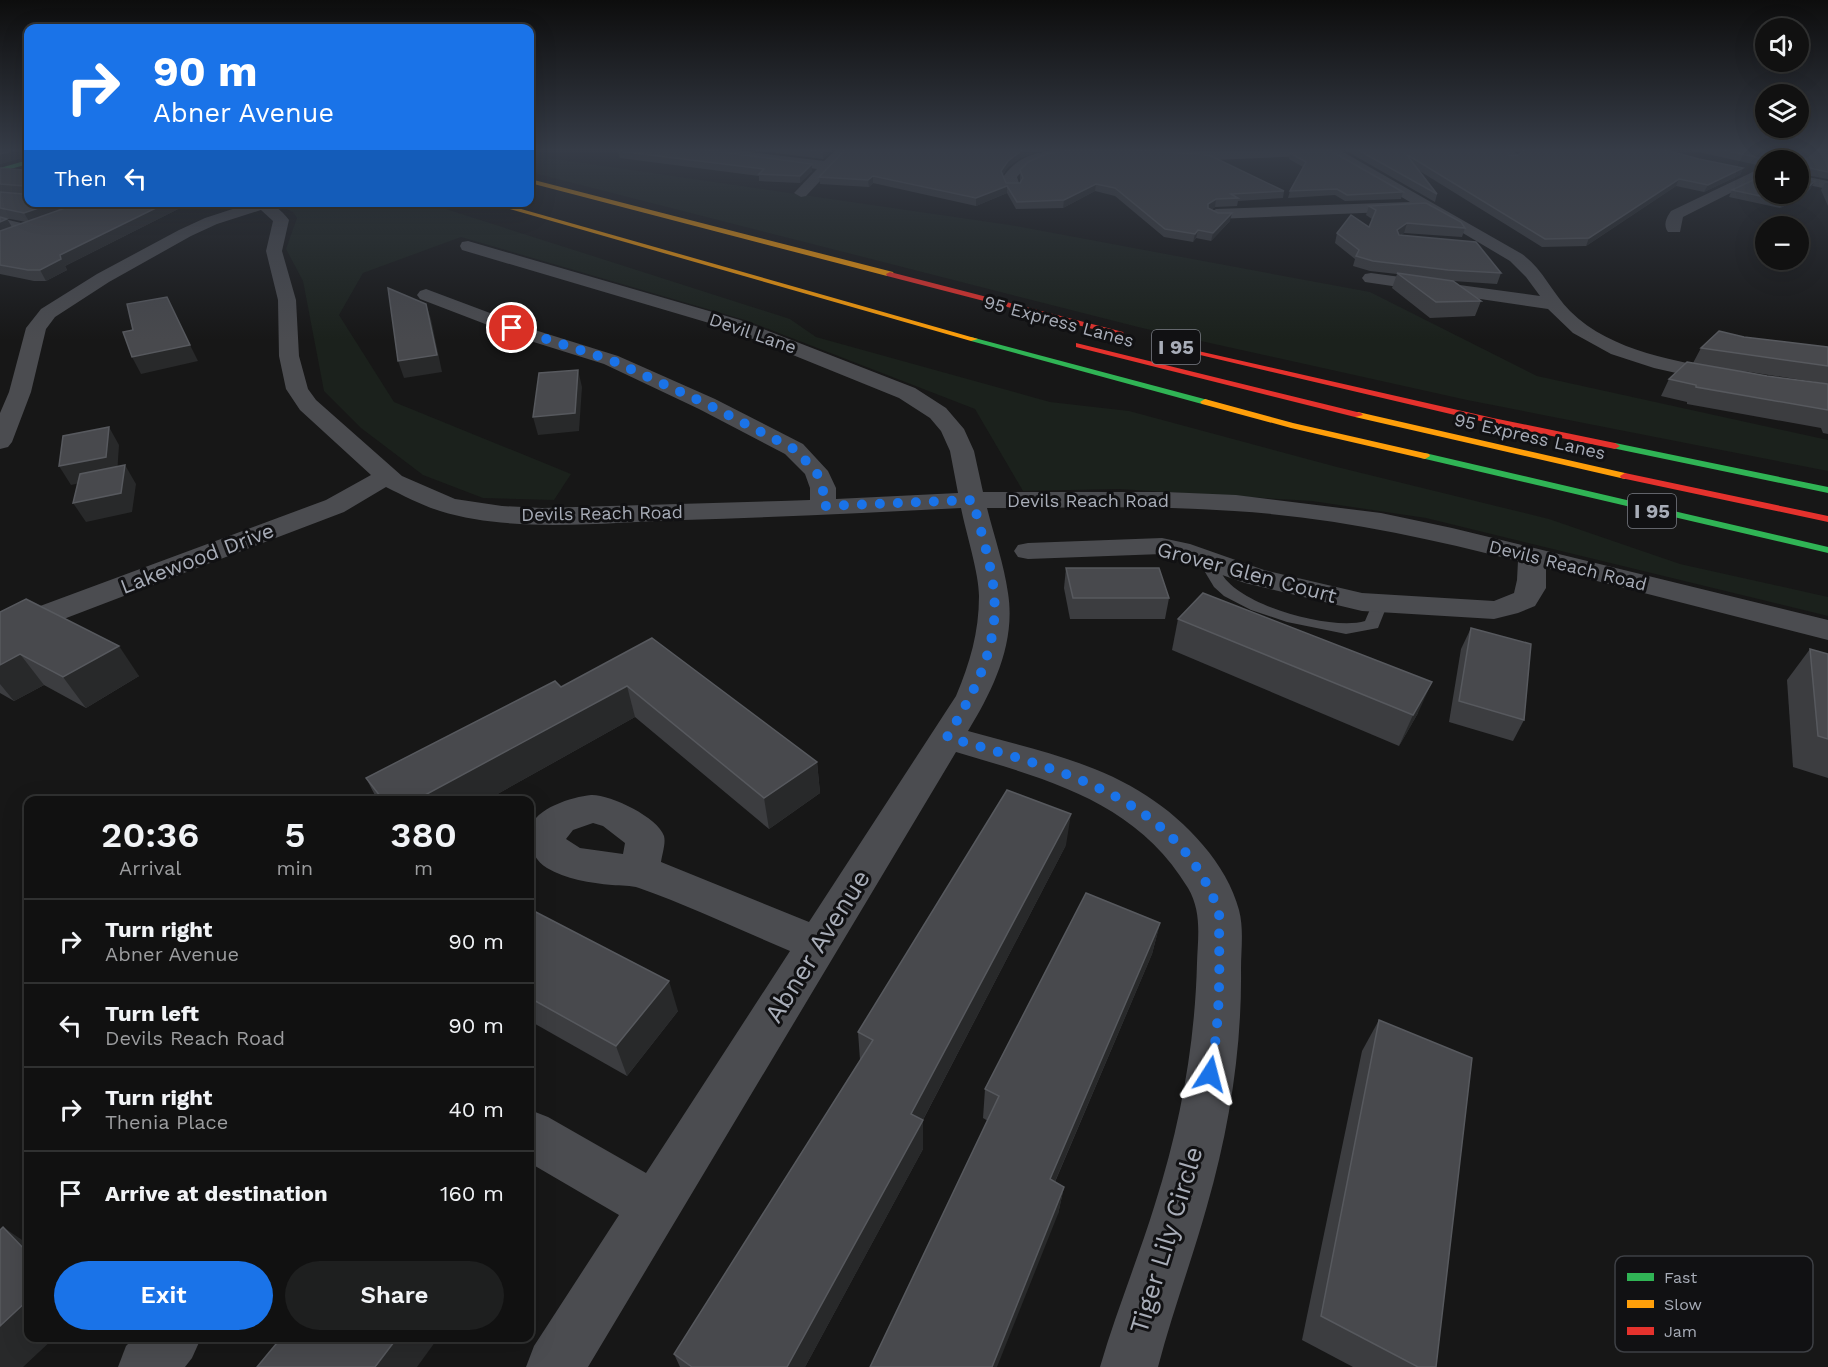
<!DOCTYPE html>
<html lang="en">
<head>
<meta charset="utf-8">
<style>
  :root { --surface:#111; --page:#1e1f1f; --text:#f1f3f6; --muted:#9c9d9f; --line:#303131; --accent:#1a73e8 }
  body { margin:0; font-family:"Work Sans",sans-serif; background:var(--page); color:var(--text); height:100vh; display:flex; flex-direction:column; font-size:22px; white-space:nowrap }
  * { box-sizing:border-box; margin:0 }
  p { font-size:20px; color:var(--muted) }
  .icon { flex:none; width:33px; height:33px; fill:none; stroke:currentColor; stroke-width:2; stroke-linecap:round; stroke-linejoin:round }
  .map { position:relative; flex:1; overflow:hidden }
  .drawer { position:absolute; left:24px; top:796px; width:510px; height:546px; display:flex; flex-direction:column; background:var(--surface); border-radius:12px; box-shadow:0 6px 24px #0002,0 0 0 2px var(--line) }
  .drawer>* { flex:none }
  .top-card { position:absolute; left:24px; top:24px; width:510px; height:183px; border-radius:12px; box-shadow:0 6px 24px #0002,0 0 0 2px var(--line); background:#1a73e8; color:#fff; overflow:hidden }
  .buttons { position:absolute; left:1755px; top:18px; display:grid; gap:12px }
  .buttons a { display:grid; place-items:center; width:54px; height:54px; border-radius:50%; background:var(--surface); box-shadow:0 6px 24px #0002,0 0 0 2px var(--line); font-size:30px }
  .pin { position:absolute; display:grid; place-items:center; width:51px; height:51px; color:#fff; margin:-26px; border:3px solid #fff; border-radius:50%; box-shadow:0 2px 6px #0007 }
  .me { position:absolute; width:66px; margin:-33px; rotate:9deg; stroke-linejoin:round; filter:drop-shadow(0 0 4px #0008) }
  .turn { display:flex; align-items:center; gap:21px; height:126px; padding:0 30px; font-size:27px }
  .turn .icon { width:78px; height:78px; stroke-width:2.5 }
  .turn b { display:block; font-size:42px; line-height:51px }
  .then { display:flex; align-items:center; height:57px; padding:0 30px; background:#0003; gap:12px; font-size:22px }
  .eta { display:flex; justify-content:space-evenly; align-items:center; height:102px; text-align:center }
  .eta b { font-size:36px; font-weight:600; line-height:42px }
  .button { display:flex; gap:12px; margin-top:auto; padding:12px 30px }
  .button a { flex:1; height:69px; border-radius:36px; background:var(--accent); color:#fff; font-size:24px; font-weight:600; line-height:69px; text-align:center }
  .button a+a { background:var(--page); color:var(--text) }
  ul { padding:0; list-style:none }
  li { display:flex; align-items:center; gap:18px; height:84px; padding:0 30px; border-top:2px solid var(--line) }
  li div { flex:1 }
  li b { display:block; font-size:22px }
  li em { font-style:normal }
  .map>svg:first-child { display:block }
  .green { fill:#1b211c }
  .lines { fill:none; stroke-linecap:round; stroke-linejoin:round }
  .lane { fill:#4b4c50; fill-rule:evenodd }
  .street { fill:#4b4c50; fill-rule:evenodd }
  .fast { fill:#30b455; fill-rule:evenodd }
  .slow { fill:#ff9f0a; fill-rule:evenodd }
  .jam { fill:#e5322d; fill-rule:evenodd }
  .wall { fill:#3c3d40 }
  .shaded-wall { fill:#28292a }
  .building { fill:#48494d; stroke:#57595e; stroke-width:1.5 }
  .route { stroke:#1a73e8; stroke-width:10; stroke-dasharray:0 18 }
  .labels { text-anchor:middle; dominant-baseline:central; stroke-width:6; stroke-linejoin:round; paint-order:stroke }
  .far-street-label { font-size:18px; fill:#a8adb8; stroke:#111113 }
  .shield { fill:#111113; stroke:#7b7e86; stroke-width:1.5 }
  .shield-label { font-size:20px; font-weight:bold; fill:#a8adb8 }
  .street-label { font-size:21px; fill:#a8adb8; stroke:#111113 }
  .near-street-label { font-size:26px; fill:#a8adb8; stroke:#111113 }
  .key { fill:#111113; stroke:#3e4045; stroke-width:1.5 }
  .key-label { font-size:16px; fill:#a8adb8 }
</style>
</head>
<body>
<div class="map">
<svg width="1828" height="1367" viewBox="0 0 1828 1367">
  <rect width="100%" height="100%" fill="#171717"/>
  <!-- green -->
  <g class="green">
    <polygon points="530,149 539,149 549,158 1010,225 1370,292 1537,376 1828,440 1828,471 1467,400 1142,328 530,172"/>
    <polygon points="274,203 427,203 790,319 816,337 1050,402 1129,411 1337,467 1549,519 1680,564 1828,597 1828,616 1426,518 1312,501 1119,489 1023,491 975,409 745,320 461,237 363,273 339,315 394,402 571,474 554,500 483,498 423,475 361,428 324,391 303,281 286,249 297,218 293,212"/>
  </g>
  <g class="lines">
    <!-- lane -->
    <g class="lane">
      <polygon points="45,202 59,202 83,211 79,213"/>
      <polygon points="0,218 34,226 35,228 31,231 0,224"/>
      <path d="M 1216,560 L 1224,565 L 1221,572 C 1236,605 1332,631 1365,621 L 1374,600 L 1386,600 L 1388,603 L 1378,628 L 1346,634 L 1287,622 L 1251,610 L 1224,596 L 1214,587 L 1205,572 L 1210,562 Z"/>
    </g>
    <!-- street -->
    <g class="street">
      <polygon points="690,149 726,149 824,161 837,149 850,149 806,196 801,197 794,193 817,169 696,153"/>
      <path d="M 1060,149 L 1162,149 L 1213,152 L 1338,149 L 1522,254 C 1543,269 1552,293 1570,311 C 1612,353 1678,360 1733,373 L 1736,378 L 1733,383 L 1725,384 L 1654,368 L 1611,354 L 1573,333 L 1548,309 L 1365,282 L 1362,278 L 1365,274 L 1371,273 L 1540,296 L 1526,277 L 1510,261 L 1419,207 L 1412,211 L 1216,219 L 1208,214 L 1216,209 L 1410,202 L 1330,155 L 1213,160 L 1136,155 L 1070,155 L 1045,159 L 1026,167 L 1017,177 L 1020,186 L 1018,189 L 1008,189 L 1003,177 C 1019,155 1035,153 1060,149 Z"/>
      <polygon points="1498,149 1513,149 1519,157 1512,161 1507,160"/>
      <path d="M 1761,168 L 1766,169 L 1766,175 L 1683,217 L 1680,232 L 1668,232 C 1663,225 1666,218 1671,211 Z"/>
      <polygon points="1798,175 1828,181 1828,189 1798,183"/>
      <path d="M 247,202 C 267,202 276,203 289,220 L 282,251 L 296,300 L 299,356 L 308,389 L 316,400 L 402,476 L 455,499 L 502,506 L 542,508 L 781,501 L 810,500 L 810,488 L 805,474 L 785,454 L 699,409 L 604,364 L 524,339 L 420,299 L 417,295 L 420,291 L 426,289 L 538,331 L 618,356 L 715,399 L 803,444 L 828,471 L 836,488 L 836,499 L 958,493 L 950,451 L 941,431 L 930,418 L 899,398 L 726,328 L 462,250 L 460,246 L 462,242 L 468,241 L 740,320 L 915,388 L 946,408 L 964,429 L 974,451 L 983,492 L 1166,492 L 1236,495 L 1381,513 L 1452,528 L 1828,620 L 1828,640 L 1546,568 L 1546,588 L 1535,606 L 1518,613 L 1494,619 L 1362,611 L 1245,583 L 1162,554 L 1028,559 L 1018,557 L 1014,551 L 1018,545 L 1028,543 L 1162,538 L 1190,544 L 1264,570 L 1362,593 L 1494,601 L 1514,593 L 1517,580 L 1518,561 C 1425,537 1330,517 1234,511 C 1152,505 1070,508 987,508 C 994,536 1004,564 1008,593 C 1016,643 993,690 968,731 C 1029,748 1094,761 1147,796 C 1186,821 1227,864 1239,910 C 1244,929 1241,950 1241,969 C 1242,1049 1229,1130 1207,1206 C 1192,1260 1172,1313 1158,1367 L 1100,1367 C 1116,1312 1138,1259 1155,1204 C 1180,1126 1195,1045 1197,963 C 1198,936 1202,912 1188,888 C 1136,801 1046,779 956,752 L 588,1367 L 526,1367 L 534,1346 L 619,1215 L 530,1163 L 530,1110 L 548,1117 L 646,1173 L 790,951 C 740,930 690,906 639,888 C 631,885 621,886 612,885 C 591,883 565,879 547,868 C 535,861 526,843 530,829 C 535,808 572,797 591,795 C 609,794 658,817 664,836 C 666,843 662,855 661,862 L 809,922 L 956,696 C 970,663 979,632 979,596 C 979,573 966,533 961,508 C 869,513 777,517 684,520 C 607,522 515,534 440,511 C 421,505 404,496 386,487 L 344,512 L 48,625 L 0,632 L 0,614 L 32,609 L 326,500 L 371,475 L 300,410 L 286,389 L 279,356 L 278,300 L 266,251 L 273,221 L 261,210 L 217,224 L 191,236 L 109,282 L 55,317 L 46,329 L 31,392 L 12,442 L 8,447 L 0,449 L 0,413 L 9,392 L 26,328 L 41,309 L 97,274 L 179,230 L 205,218 L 248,204 ZM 593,823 L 603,826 L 625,843 L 623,854 L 580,848 L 566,839 L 573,830 Z"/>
      <polygon points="134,1338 201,1338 192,1358 185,1367 118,1367 126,1346"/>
    </g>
    <!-- fast -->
    <g class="fast">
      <polygon points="28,160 28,164 0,172 0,168"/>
      <polygon points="971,337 1208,400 1210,402 1202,404 971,341"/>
      <polygon points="1615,443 1828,487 1828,493 1612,448 1612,444"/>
      <polygon points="1425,453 1828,547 1828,553 1421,458 1420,456"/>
    </g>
    <!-- slow -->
    <g class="slow">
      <polygon points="530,179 893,272 894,274 887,276 530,183"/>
      <polygon points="485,202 497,202 978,339 971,341"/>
      <polygon points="1205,399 1293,423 1429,454 1430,456 1425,459 1291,428 1202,404 1200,402"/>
      <polygon points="1358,412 1625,473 1630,476 1625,479 1355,417 1355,413"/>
    </g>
    <!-- jam -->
    <g class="jam">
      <polygon points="890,272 1123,332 1124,334 1120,336 887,276 886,274"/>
      <polygon points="1076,343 1361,413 1363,415 1355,417 1076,347"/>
      <polygon points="1176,346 1493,418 1615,443 1620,446 1615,449 1493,424 1179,350 1175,348"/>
      <polygon points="1625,473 1828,516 1828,522 1621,478 1620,476"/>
    </g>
  </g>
  <!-- wall -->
  <g class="wall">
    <polygon points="0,149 28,149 28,202 63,209 76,205 69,202 192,202 65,266 67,270 46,281 34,281 0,274 0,217 7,219 12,227 26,222 0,217 0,168 23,170 25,168 25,157 0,164"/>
    <polygon points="745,149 834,149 823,159"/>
    <polygon points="846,149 1047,149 1020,158 1007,168 1003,175 1006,183 1020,183 1020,170 1284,191 1283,198 1238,201 1237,206 1215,207 1211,210 1230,221 1211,241 1196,238 1193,242 1164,237 1115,196 1095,191 1063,208 1016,209 1007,193 976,206 873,183 869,187 820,184 819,177"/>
    <polygon points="1343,149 1504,149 1509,155 1516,156 1519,154 1515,149 1662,149 1699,159 1743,168 1740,175 1704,192 1676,186 1586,246 1542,247 1418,170 1437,194 1435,202"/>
    <polygon points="1685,149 1828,149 1828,179 1800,174 1800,177 1811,188 1799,199 1780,208 1729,197 1732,190 1798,160 1766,160 1766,167"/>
    <polygon points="618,151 812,171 800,183 759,181 759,176 620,158"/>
    <polygon points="1290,153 1403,192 1401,199 1345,201 1335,195 1288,198 1290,191 1303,167 1289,159"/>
    <polygon points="1825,183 1828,183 1828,206 1821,190"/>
    <polygon points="1369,206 1465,228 1462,237 1404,233 1401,235 1501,273 1497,284 1453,281 1481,301 1475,316 1430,318 1392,288 1397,274 1370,271 1353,266 1355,259 1335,243 1337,233 1369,227 1372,219 1366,215"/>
    <polygon points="1744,337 1828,347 1828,384 1743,371 1767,376 1828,384 1828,434 1823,433 1821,428 1687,404 1687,402 1661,396 1669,379 1693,363 1701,348"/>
    <polygon points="1066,568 1169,598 1165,619 1070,619 1064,588"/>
    <polygon points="0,612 139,676 86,708 44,685 14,701 0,693"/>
    <polygon points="1178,619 1418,713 1399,746 1172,650"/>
    <polygon points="1471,628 1524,720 1513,741 1449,722 1461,649"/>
    <polygon points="652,638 817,762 820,793 769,829 635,717 485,801 378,801 366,778 561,687"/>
    <polygon points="1810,649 1828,654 1828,778 1793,767 1787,680"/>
    <polygon points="1066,845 923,1120 923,1149 805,1367 680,1367 674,1354 860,1060 858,1032"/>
    <polygon points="530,909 678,1011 627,1076 530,1021"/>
    <polygon points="1160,923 1152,954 1055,1182 1064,1187 1058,1214 988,1121 983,1118 985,1089"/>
    <polygon points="1379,1020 1436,1367 1353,1367 1302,1340 1362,1051"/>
  </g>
  <!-- shaded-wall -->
  <g class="shaded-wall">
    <polygon points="20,149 26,149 28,156 0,164 0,154"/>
    <polygon points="826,149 834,149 823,159 823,152"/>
    <polygon points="1026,149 1047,149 1020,158 1007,168 1001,178 1001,171 1008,161 1021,151"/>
    <polygon points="812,164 812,171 800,183 800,176"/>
    <polygon points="1743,168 1740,175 1704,192 1708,185"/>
    <polygon points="873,176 873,183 869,187 868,180"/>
    <polygon points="1679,179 1676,186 1586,246 1589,238"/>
    <polygon points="1815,181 1811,188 1799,199 1780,208 1784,201"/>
    <polygon points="1096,184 1095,191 1063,208 1064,200"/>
    <polygon points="1007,186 1007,193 976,206 976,198"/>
    <polygon points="1216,199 1215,207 1207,212 1208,204"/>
    <polygon points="56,202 60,202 64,211 30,223 24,213"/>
    <polygon points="168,202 192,202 65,266 67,270 46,281 40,270 60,255"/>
    <polygon points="1232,213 1230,221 1211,241 1213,233"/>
    <polygon points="7,219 13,229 0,234 0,222"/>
    <polygon points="1407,223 1404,233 1394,240 1397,230"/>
    <polygon points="1198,230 1196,238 1193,242 1195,234"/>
    <polygon points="426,304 431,319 442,372 404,378 398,361"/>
    <polygon points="190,345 198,361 141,374 132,357"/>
    <polygon points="578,370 582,387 579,431 538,435 533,417"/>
    <polygon points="109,427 119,445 117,475 71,485 59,466"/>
    <polygon points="125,465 136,484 132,512 86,522 73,503"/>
    <polygon points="119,646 139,676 86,708 63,677"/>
    <polygon points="20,654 44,685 14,701 0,684 0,665"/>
    <polygon points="1432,682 1418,713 1399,746 1413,715"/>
    <polygon points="627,686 635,717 485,801 414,801"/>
    <polygon points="817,762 820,793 769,829 764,798"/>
    <polygon points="1071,814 1066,845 915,1135 923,1120 923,1149 805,1367 787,1367 911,1114"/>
    <polygon points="1160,923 1152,954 1044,1207 1050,1179"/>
    <polygon points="669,981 678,1011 627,1076 616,1046"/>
    <polygon points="1064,1187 1058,1214 997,1367 992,1367"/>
    <polygon points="3,1227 28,1244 28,1253"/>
    <polygon points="28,1300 28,1338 54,1338 23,1367 0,1367 0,1326"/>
    <polygon points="397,1338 438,1338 417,1367 375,1367"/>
  </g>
  <!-- building -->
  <g class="building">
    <polygon points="0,149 20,149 0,154"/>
    <polygon points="25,149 28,149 28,202 56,202 24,213 0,208 0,192 23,194 25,192 25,186 0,184 0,168 23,170 25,168"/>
    <polygon points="623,149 699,149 812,164 800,176 759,174 764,169 618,151"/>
    <polygon points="800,149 826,149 823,152"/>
    <polygon points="846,149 1026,149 1021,151 1008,161 1001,171 1006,183 1020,183 1023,178 1020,170 1028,162 1046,154 1071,150 1137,150 1209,155 1284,191 1231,194 1238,198 1216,199 1208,204 1208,208 1218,213 1232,213 1213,233 1198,230 1195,234 1165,229 1115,188 1096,184 1064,200 1017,202 1007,186 976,198 873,176 868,180 819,177"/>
    <polygon points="1356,149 1504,149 1509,155 1516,156 1524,151 1522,149 1662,149 1699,159 1743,168 1708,185 1679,179 1589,238 1545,239 1406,154 1437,194"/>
    <polygon points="1718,149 1828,149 1828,172 1800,166 1800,177 1815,181 1802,192 1784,201 1732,190 1766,174 1766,194 1798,194 1798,160 1770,160"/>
    <polygon points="1331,151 1403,192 1347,195 1337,189 1290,191 1306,162 1290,153"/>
    <polygon points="82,202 168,202 60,255 61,259 40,270 28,270 0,265 0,231"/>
    <polygon points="1426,203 1461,222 1465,228 1407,223 1397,230 1399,235 1476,242 1501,273 1448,270 1373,261 1356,256 1359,250 1337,233 1351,215 1369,227 1376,210 1369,206"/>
    <polygon points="0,217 7,219 0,222"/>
    <polygon points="1397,273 1453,281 1481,301 1436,302"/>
    <polygon points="388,288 426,304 437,355 398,361"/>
    <polygon points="167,297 190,345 132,357 123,332 133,330 127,304"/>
    <polygon points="1719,331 1744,337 1828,347 1828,366 1701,348"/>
    <polygon points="1687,362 1767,376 1828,384 1828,410 1696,387 1696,385 1669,379"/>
    <polygon points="578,370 575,413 533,417 539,373"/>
    <polygon points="109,427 106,457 59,466 63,436"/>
    <polygon points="125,465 121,493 73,503 80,474"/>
    <polygon points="1066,568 1159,568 1169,598 1073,598"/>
    <polygon points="1203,593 1432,682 1413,715 1178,619"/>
    <polygon points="26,599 119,646 63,677 20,654 0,665 0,612"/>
    <polygon points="1471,628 1531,644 1524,720 1459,701"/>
    <polygon points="652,638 817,762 764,798 627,686 414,801 384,801 366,778 555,681 561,687"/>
    <polygon points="1810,649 1828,654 1828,739 1818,736"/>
    <polygon points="1007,790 1071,814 911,1114 923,1120 787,1367 692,1367 674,1354 873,1040 858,1032"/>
    <polygon points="1086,893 1160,923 1050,1179 1064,1187 992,1367 870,1367 999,1096 985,1089"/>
    <polygon points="530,909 669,981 616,1046 530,998"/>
    <polygon points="1379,1020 1472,1058 1436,1367 1418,1367 1321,1316"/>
    <polygon points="3,1227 28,1253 28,1300 0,1326 0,1230"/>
    <polygon points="281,1338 397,1338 375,1367 257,1367"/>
  </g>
  <!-- sky -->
  <linearGradient id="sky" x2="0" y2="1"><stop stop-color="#0d0d0d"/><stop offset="0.44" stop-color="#363c47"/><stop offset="1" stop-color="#363c47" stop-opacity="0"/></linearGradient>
  <rect width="1828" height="340" fill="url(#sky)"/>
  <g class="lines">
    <!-- route -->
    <path class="route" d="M 512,328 L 611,360 L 707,404 L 794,449 L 816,471 L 823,488 L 823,506 L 973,500 C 980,530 992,564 994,594 C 999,647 974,693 947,737 C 1050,768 1174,793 1217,907 C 1221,916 1219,929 1219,938 C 1220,984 1219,1030 1210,1074"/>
  </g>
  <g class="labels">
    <!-- far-street labels -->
    <g class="far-street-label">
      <text transform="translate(1059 321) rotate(15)">95 Express Lanes</text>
      <text transform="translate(753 333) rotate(19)">Devil Lane</text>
      <text transform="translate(1530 436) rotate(13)">95 Express Lanes</text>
      <text x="1088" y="500">Devils Reach Road</text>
      <text transform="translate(602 513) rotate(-1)">Devils Reach Road</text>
      <text transform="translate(1568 565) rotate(14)">Devils Reach Road</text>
    </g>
    <!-- shield labels -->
    <g class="shield">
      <rect x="1152" y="330" width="48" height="34" rx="4.5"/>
      <rect x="1628" y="494" width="48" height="34" rx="4.5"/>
    </g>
    <g class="shield-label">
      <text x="1176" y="347">I 95</text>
      <text x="1652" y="511">I 95</text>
    </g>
    <!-- street labels -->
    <g class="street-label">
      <text transform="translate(197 558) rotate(-21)">Lakewood Drive</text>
      <text transform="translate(1247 572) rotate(15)">Grover Glen Court</text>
    </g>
    <!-- near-street labels -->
    <g class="near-street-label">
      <text transform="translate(817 946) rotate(-58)">Abner Avenue</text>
      <text transform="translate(1166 1240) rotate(-73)">Tiger Lily Circle</text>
    </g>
  </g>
  <!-- legend -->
  <rect x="1615" y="1256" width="198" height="96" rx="9" class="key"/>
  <rect x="1627" y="1273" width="27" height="8" fill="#30b455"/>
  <rect x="1627" y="1300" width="27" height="8" fill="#ff9f0a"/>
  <rect x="1627" y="1327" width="27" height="8" fill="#e5322d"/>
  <g class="key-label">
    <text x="1664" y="1283">Fast</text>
    <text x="1664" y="1310">Slow</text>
    <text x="1664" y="1337">Jam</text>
  </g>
</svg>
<div class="buttons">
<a><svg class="icon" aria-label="sound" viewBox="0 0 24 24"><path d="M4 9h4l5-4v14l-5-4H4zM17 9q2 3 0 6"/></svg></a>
<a><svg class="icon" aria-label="layers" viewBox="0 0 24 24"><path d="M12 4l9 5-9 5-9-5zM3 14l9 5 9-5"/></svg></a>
<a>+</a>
<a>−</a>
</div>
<div class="pin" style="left:512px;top:328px;background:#d93025"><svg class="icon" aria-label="arrive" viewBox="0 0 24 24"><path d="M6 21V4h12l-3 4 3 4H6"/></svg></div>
<svg class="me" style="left:1210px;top:1074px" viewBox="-20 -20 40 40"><path d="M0-17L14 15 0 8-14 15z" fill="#1a73e8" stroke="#fff" stroke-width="4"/></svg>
<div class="top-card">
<div class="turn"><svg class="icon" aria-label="right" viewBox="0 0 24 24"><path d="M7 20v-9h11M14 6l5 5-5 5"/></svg><div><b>90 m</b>Abner Avenue</div></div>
<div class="then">Then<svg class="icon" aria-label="left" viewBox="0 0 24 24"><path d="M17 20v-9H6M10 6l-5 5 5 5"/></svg></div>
</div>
<section class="drawer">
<div class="eta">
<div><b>20:36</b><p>Arrival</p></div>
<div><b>5</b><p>min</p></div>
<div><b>380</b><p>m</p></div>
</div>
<ul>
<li><svg class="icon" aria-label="right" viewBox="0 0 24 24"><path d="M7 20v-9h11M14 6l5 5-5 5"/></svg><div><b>Turn right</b><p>Abner Avenue</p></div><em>90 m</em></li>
<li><svg class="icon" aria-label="left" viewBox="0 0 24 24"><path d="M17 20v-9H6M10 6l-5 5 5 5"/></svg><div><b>Turn left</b><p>Devils Reach Road</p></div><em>90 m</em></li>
<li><svg class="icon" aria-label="right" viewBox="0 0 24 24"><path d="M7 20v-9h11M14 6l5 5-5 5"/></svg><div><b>Turn right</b><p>Thenia Place</p></div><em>40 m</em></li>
<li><svg class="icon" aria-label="arrive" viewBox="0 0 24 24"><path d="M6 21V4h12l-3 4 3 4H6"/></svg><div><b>Arrive at destination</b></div><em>160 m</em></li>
</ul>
<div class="button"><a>Exit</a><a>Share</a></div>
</section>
</div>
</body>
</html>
